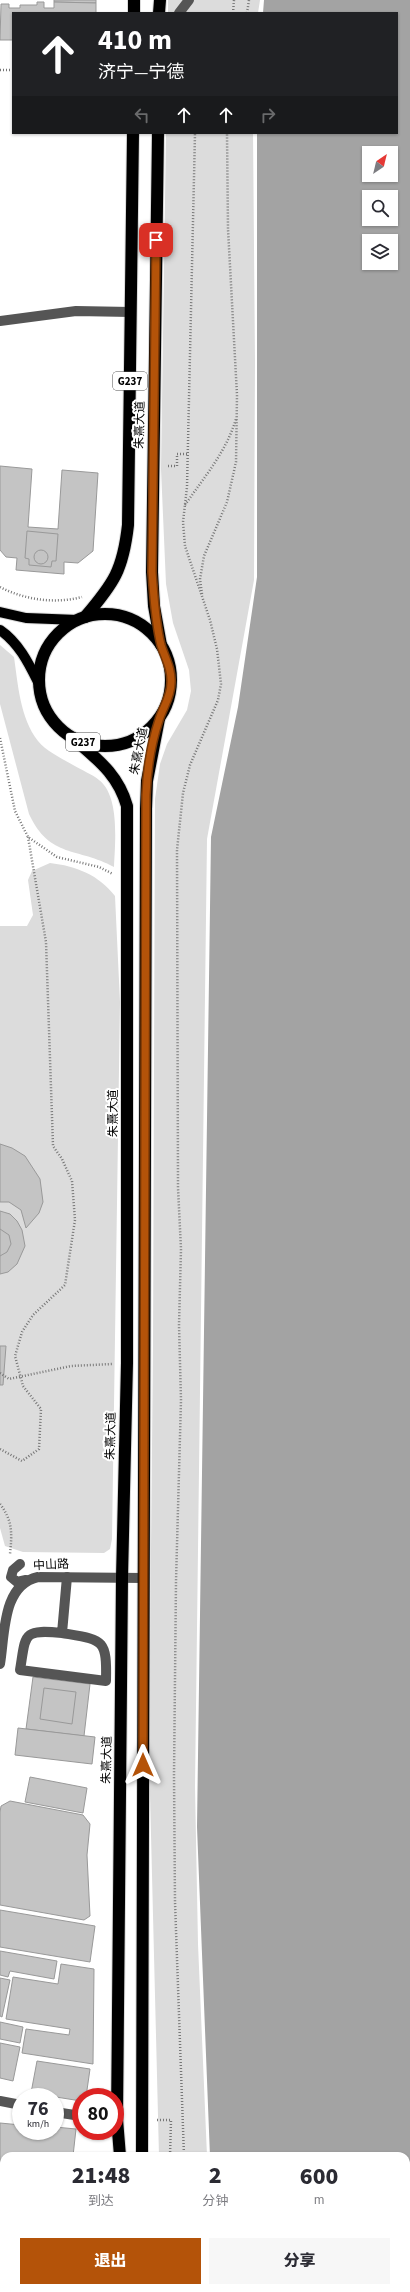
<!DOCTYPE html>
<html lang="zh">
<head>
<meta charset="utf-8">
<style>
  :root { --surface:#fff; --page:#f7f7f7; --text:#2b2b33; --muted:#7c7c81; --accent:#b45309 }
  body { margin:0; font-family:"Source Sans 3","Noto Sans SC",sans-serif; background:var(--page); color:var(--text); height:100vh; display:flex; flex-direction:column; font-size:15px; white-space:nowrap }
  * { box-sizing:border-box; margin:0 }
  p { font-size:13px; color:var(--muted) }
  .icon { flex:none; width:22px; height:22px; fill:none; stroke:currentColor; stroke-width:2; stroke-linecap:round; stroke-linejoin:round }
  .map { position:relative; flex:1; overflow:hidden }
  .panel { position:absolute; left:0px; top:2152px; width:410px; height:140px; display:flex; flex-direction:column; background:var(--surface); border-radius:12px 12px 0 0; box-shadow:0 1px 3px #0004 }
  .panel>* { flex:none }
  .guide { position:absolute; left:12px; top:12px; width:386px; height:122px; border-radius:0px; box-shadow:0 1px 3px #0004; background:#202124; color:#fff; overflow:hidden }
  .needle { width:26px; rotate:35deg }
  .fabs { position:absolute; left:362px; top:146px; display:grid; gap:8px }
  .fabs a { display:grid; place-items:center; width:36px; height:36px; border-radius:0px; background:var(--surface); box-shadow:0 1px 3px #0004; font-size:20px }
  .speed { position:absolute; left:12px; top:2088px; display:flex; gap:8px; font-size:20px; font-weight:700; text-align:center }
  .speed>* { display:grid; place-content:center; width:52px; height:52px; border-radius:50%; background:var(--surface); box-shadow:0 1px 3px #0004; line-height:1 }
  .speed small { font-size:10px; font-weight:400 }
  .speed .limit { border:6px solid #d22; background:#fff; color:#111 }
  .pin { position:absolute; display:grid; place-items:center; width:34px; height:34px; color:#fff; margin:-17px; border-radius:8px; box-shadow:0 2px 6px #0006 }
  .me { position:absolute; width:44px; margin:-22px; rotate:0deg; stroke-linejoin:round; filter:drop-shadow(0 0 3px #0008) }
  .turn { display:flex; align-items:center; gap:14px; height:84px; padding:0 20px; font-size:18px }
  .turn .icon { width:52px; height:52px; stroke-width:2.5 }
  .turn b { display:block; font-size:28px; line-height:34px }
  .lanes { display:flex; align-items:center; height:38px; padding:0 20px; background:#0003; justify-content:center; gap:20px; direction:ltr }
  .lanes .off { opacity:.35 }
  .eta { display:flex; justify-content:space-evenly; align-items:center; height:68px; text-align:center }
  .eta b { font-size:24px; font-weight:800; line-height:28px }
  .primary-button { display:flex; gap:8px; margin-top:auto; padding:8px 20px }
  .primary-button a { flex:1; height:46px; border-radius:0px; background:var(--accent); color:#fff; font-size:16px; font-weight:800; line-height:46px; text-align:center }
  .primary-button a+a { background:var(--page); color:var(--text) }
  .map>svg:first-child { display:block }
  .green { fill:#dcdcdc }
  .water { fill:#a3a3a3; fill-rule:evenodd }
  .building { fill:#c4c4c4; stroke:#999 }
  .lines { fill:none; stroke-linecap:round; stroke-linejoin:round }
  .major-casing { stroke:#dbdbdb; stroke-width:12 }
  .highway-casing { stroke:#dbdbdb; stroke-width:14 }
  .path { stroke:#777; stroke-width:2.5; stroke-dasharray:1 2; stroke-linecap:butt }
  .minor { stroke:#555; stroke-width:10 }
  .major { stroke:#000; stroke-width:10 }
  .highway { stroke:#000; stroke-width:12 }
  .route-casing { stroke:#753606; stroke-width:10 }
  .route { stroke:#b45309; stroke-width:7 }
  .labels { text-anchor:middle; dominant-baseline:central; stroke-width:4; stroke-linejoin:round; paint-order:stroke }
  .shield { fill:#fff; stroke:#4c4c4c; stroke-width:1 }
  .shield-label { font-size:11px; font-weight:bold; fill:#000 }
  .street-label { font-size:12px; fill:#000; stroke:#fff }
</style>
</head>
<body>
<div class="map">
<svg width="410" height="2292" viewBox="0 0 410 2292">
  <rect width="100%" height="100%" fill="#fff"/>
  <!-- green -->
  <g class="green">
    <polygon points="168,0 260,0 258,13 168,13"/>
    <polygon points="166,133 253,133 255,361 254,580 207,839 195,1787 198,1944 207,2156 159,2156 149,1754 153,1344 155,799 160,764 167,744 187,710 191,691 189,670 173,623 166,584 161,469"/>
    <path d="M 0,645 L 14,657 C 18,684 20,718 38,741 C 46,751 61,758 73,765 C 81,770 92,774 99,780 C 120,796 115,843 114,867 C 78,847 50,859 29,814 L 0,704 Z"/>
    <path d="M 50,863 C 76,866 99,875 115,896 L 120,1002 L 112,1539 L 110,1549 L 104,1553 L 23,1552 L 5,1546 L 0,1528 L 0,926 L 27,926 L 33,915 L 28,880 L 32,871 Z"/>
    <polygon points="175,2288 215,2288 216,2292 175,2292"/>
  </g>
  <!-- water -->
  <path class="water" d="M 264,0 L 410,0 L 410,2292 L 217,2292 L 217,2288 L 406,2288 L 406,2156 L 210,2156 L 197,1827 L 211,837 L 238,707 L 257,577 L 257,133 L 397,133 L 397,13 L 263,13 ZM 369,153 L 391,153 L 391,175 L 369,175 ZM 369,197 L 391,197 L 391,219 L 369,219 ZM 369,241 L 391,241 L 391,263 L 369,263 Z"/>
  <!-- building -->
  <g class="building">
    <polygon points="54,0 96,0 96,3 54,2"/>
    <polygon points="37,2 44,2 44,8 54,8 54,2 96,3 96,13 13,13 13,40 0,40 1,4 9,4 9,8 20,8 20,5 37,5"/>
    <polygon points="0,466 32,469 28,527 58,529 62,470 98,473 93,551 78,563 64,562 64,574 16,570 17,558 6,557 0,550"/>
    <polygon points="27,531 58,534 56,561 52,561 51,567 29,565 29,559 25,558"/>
    <circle cx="41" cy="557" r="7"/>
    <polygon points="0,1144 12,1148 25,1156 40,1179 43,1202 39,1213 26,1228 21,1210 9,1202 0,1202"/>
    <polygon points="0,1211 10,1214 17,1221 22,1230 25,1246 17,1264 8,1272 0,1274"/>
    <polygon points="0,1229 9,1235 11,1244 7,1252 0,1256"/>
    <polygon points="0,1346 6,1346 3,1385 0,1385"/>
    <polygon points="33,1677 90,1684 84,1736 26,1729"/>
    <polygon points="44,1688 76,1692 72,1724 40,1719"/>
    <polygon points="18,1728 95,1737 92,1764 15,1755"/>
    <polygon points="30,1777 87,1788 83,1813 25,1802"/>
    <polygon points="10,1801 83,1815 90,1824 87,1855 90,1916 84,1920 0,1905 0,1812 1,1806"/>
    <polygon points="0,1910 95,1926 90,1962 0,1947"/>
    <polygon points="0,1951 57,1961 54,1979 10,1971 8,1977 0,1975"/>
    <polygon points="61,1964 94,1969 93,2064 22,2053 26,2029 69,2035 70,2029 6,2019 13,1977 58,1984"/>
    <polygon points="0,1978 10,1980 2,2017 0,2016"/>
    <polygon points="0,2022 23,2027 20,2043 0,2039"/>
    <polygon points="0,2043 20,2047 13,2081 0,2078"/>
    <polygon points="37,2061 90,2069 86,2097 81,2097 81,2101 31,2093"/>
    <polygon points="0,2123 21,2125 21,2131 55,2131 55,2127 76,2129 73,2156 4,2156 4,2163 0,2162"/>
    <rect x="0" y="2243" width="4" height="36"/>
    <polygon points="56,2288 93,2288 94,2292 57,2292"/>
  </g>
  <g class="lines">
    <!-- major casing -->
    <g class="major-casing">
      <g id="major">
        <polyline points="0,612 26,618 78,620"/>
        <path d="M 0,630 C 19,643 29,664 39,684"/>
        <polyline points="406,2208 410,2209"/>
        <polyline points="406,2245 410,2246"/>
      </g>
    </g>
    <!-- highway casing -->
    <g class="highway-casing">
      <g id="highway">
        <polyline points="134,13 134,0"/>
        <polyline points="159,13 160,0"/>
        <polyline points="158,133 152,572 154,606 161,645"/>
        <circle cx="105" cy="680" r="66"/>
        <path d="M 85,617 C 114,583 123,570 128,525 L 133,133"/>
        <path d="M 73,738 C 97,759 118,774 127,806 L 127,1363 L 122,1578 L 117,2119 L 120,2156"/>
        <polyline points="142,2156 146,809 147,781 159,719"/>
        <polyline points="132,2288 133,2292"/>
        <polyline points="154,2288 154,2292"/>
      </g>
    </g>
    <!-- path -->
    <g class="path">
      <polyline points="233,13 234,0"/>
      <polyline points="247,13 249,0"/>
      <polyline points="0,70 13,70"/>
      <polyline points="168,466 177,466 177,454 188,454"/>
      <path d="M 185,505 C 205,476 226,452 236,419"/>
      <path d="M 0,587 C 25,600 55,604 82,597"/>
      <polyline points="202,594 200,579 204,556 227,502 236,462 237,395 228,229 227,133"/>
      <polyline points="0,738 15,811 28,837 57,857 99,867 113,874"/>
      <polyline points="0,1373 9,1379 71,1366 112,1364"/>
      <polyline points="0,1449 22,1461 39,1449 41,1409 23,1386 15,1356 22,1332 33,1315 65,1285 75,1220 72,1181 62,1159 53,1146 46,942 28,837"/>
      <path d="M 0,1504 C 13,1521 12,1534 10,1554"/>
      <polyline points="157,2120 171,2120 170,2156"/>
      <polyline points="184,2156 175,1902 174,1775 176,1581 181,1400 179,1325 181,1249 178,1188 177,850 183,793 190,765 218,700 221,684 217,649 210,620 185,546 183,522 187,487 195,133"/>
      <polyline points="181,2288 182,2292"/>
      <polyline points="196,2288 196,2292"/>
    </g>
    <!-- minor -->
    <g class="minor">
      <polyline points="179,13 189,0"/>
      <polyline points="0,321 76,311 131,312"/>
      <polyline points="20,1564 13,1570 11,1577 17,1582 26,1580"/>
      <path d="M 62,1633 C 103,1640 107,1638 106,1681 L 20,1670 C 26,1634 22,1629 62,1633 L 67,1577"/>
      <path d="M 0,1664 C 5,1634 2,1585 38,1577 L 144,1578"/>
      <polyline points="0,2101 21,2105"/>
      <polyline points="55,2112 81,2116"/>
      <polyline points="0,2190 4,2191"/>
    </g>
    <!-- major -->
    <use href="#major" class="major"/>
    <!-- highway -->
    <use href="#highway" class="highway"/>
  </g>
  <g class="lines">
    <!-- route casing -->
    <g class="route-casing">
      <path id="route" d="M 143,1765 L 146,795 C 147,770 151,744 159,720 C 163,707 171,697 171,683 C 172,669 165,658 161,645 C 155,622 154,596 152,572 L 156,240"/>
    </g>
    <!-- route -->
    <use href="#route" class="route"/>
  </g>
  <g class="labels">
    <!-- shield labels -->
    <g class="shield">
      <rect x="113" y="372" width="34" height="18" rx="3"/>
      <rect x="66" y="733" width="34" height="18" rx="3"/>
    </g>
    <g class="shield-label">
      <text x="130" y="381">G237</text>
      <text x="83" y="742">G237</text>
    </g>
    <!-- street labels -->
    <g class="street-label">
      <text transform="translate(140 425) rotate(-89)">朱熹大道</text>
      <text transform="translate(139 751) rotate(-79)">朱熹大道</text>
      <text transform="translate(113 1113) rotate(-90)">朱熹大道</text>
      <text transform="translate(111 1436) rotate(-89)">朱熹大道</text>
      <text transform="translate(51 1565) rotate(-3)">中山路</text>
      <text transform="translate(107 1760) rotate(-89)">朱熹大道</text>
    </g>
  </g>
</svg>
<div class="fabs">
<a><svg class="needle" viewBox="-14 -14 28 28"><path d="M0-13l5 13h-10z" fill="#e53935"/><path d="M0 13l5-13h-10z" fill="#7c7c81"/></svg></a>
<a><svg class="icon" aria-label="search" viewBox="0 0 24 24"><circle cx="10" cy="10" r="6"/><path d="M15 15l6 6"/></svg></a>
<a><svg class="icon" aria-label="layers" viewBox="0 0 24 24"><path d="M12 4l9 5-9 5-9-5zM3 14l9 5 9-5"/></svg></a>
</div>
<div class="speed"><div>76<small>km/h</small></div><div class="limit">80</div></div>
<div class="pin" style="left:156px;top:240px;background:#d93025"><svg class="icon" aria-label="arrive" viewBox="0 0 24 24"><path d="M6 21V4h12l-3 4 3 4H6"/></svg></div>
<svg class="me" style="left:143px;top:1765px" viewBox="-20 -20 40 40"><path d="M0-17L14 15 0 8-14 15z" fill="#b45309" stroke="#fff" stroke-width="4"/></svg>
<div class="guide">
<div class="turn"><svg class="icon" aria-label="ahead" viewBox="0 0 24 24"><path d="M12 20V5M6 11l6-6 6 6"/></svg><div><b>410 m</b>济宁—宁德</div></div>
<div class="lanes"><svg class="icon off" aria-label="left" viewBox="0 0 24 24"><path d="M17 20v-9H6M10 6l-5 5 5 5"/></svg><svg class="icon" aria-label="ahead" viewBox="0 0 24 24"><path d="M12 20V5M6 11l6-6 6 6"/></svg><svg class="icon" aria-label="ahead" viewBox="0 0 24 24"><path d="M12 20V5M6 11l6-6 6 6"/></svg><svg class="icon off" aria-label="right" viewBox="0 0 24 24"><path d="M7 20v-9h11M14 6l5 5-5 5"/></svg></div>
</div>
<section class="panel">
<div class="eta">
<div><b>21:48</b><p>到达</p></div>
<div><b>2</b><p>分钟</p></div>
<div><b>600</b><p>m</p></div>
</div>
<div class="primary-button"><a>退出</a><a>分享</a></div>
</section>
</div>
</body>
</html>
